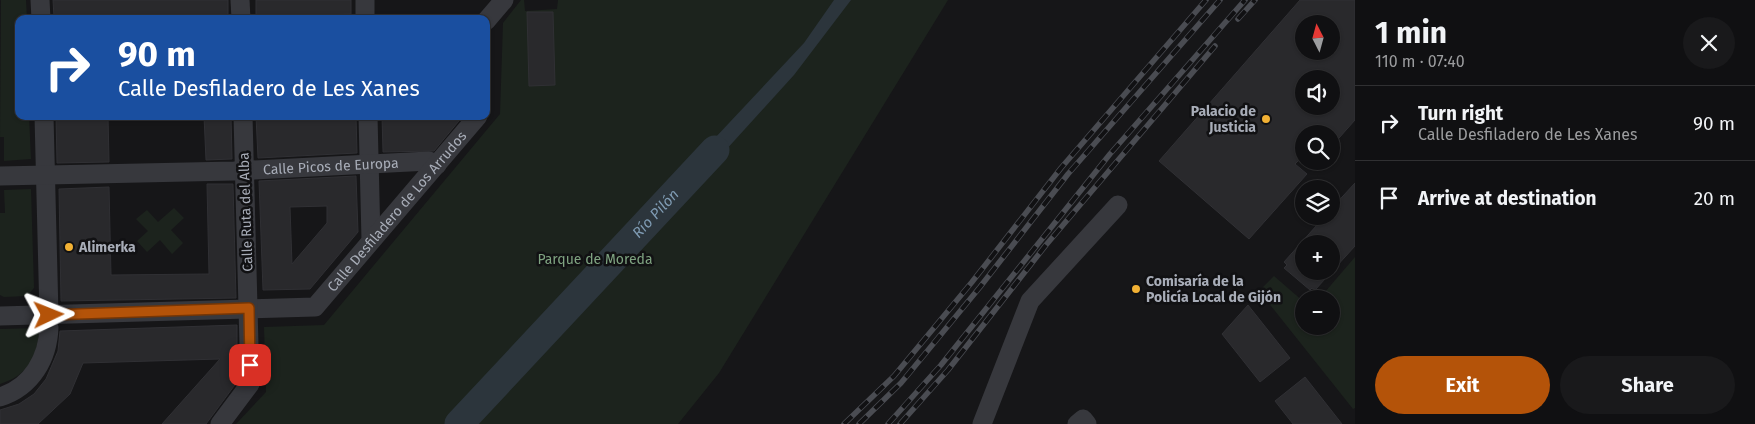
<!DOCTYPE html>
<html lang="en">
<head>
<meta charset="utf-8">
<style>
  :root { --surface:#101012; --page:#19191b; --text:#f1f3f6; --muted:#9c9d9f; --line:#303032; --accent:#b45309 }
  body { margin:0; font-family:"Fira Sans",sans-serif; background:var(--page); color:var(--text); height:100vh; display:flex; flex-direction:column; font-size:19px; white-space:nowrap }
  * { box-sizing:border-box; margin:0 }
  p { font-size:16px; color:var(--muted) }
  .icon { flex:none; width:28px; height:28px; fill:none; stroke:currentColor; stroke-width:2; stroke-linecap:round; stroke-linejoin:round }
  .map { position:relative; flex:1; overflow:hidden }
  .panel { display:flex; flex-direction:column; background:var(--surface); width:400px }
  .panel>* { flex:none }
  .hud { position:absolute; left:15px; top:15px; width:475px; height:105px; border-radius:10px; box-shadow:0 1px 4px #0004,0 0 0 1px var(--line); background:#1a4fa0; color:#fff; overflow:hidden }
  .needle { width:32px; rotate:354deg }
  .controls { position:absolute; left:1295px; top:15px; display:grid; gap:10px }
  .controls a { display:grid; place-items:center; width:45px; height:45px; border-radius:50%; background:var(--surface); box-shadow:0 1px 4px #0004,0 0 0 1px var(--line); font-size:25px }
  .pin { position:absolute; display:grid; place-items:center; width:42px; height:42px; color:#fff; margin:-21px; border-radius:10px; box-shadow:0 2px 8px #0006 }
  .me { position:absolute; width:55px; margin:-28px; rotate:88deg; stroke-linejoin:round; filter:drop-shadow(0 0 4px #0008) }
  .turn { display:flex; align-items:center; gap:18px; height:105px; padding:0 20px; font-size:22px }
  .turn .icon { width:65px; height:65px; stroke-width:2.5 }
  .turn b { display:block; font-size:35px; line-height:42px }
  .round { display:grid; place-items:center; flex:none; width:52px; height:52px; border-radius:26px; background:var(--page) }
  .summary { display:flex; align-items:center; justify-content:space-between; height:85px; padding:0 20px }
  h1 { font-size:30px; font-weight:700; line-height:38px }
  .action { display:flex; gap:10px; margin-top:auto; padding:10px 20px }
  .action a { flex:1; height:58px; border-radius:30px; background:var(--accent); color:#fff; font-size:20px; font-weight:700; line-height:58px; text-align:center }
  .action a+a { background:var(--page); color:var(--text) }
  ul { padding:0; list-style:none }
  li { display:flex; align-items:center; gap:15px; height:75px; padding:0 20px; border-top:1px solid var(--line) }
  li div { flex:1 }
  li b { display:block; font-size:19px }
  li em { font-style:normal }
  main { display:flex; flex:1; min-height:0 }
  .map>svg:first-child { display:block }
  .green { fill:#1c231d }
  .water { fill:#2c353c }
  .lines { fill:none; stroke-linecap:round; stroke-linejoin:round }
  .river { stroke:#2c353c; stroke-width:29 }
  .building { fill:#29292c; stroke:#303034; fill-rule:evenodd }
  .street { stroke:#37383d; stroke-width:19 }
  .rail-casing { stroke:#4a4c52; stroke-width:5.5 }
  .rail { stroke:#111113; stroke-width:4; stroke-dasharray:11; stroke-linecap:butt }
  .route-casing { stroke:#753606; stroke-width:12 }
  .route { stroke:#b45309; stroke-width:9 }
  .poi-dot { fill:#f2b134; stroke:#111113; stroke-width:2 }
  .labels { text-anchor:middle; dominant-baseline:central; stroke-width:5; stroke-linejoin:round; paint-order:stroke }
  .poi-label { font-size:14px; font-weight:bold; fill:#a8adb8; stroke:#111113; text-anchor:start }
  .street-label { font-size:14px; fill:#a8adb8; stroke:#111113 }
  .park-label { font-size:14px; fill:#7fa381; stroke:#111113 }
  .water-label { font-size:15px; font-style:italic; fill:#7f9bb3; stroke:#111113 }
</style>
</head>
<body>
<main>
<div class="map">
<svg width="1355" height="424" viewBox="0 0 1355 424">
  <rect width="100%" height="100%" fill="#161618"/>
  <!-- green -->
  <g class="green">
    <polygon points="1,0 26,0 27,19 19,19 19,116 29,116 31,159 4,161 4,137 0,137"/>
    <polygon points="521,0 524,0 525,11 557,9 558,0 948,0 719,373 678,424 236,424 266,392 264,327 324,325 500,114 503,23"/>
    <polygon points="31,189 34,288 27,296 4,297 0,295 0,213 5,213 4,190"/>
    <polygon points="174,208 184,218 171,230 183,243 172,254 160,240 147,252 137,241 148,231 136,219 147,210 158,222"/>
    <polygon points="1355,257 1355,408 1353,409 1259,291 1274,276 1304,302 1304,326 1331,326 1331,299 1319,299"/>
    <path d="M 40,328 C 36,358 30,374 0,384 L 0,329 Z"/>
  </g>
  <!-- water -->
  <polygon class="water" points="834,0 851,0 794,75 695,184 683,172 804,43"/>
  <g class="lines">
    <!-- river -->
    <path class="river" id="s1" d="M 459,424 L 715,150"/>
  </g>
  <!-- building -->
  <g class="building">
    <polygon points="53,0 228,0 228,17 54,17"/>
    <polygon points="256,0 351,0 351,14 256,17"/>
    <path d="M 1300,0 L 1355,0 L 1355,120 L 1331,147 L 1331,134 L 1304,134 L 1304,155 L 1295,164 L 1307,174 L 1249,239 L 1159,161 ZM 1304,24 L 1331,24 L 1331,51 L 1304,51 ZM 1304,79 L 1331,79 L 1331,106 L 1304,106 Z"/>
    <polygon points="527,12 553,12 555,85 529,86"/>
    <polygon points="56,116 108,116 109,162 57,163"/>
    <polygon points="204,116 231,116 232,159 206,160"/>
    <polygon points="256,116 289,116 289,120 322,119 322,116 356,116 357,153 258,158"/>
    <polygon points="382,116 463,116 434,151 383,152"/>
    <path d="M 356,176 L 358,232 L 310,289 L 263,290 L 259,181 ZM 327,206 L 327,223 L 292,264 L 290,207 Z"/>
    <path d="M 1355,183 L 1355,246 L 1315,290 L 1312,288 L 1310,290 L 1284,268 L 1287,265 L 1284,262 L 1325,216 L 1331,216 L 1331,209 ZM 1304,244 L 1331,244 L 1331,271 L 1304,271 Z"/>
    <polygon points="207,184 233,184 236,298 61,301 59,189 109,187 111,275 209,274"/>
    <polygon points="1248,305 1290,358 1260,382 1222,334"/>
    <polygon points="237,325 237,382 206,424 162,424 220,359 83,363 70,394 38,424 0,424 0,410 19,404 34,394 46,379 58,351 60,331"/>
    <polygon points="1305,377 1342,424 1293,424 1275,401"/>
  </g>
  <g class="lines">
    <!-- street -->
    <g class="street">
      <polyline points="40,0 41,19"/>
      <polyline points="240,0 241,19"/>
      <polyline points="365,0 365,15"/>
      <polyline points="486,21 504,0"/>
      <polyline points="44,116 49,315"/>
      <polyline points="368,116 371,240"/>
      <path id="s2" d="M 0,176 L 234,171 L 429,161 L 437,165"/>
      <path id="s3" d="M 0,316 L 315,307 L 478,116"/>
      <path d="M 0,397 C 32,387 48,358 49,327"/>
      <polyline points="220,424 250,384 243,116"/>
      <polyline points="982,424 1030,301 1118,205"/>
      <polyline points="1077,424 1083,419 1087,424"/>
    </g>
    <!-- rail casing -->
    <g class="rail-casing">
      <g id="rail">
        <polyline points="1238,19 1255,0"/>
        <polyline points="844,424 894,376 972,282 1061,168 1206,0"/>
        <polyline points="859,424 901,383 980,287 1068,174 1220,0"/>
        <polyline points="888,424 941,365 1110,154 1245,0"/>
        <polyline points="900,424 948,370 1046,245 1215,46"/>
      </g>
    </g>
    <!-- rail -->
    <use href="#rail" class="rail"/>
  </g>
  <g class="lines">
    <!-- route casing -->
    <g class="route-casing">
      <polyline id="route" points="49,315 249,308 250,365"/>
    </g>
    <!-- route -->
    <use href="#route" class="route"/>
  </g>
  <!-- markers -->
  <g class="poi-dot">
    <circle cx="1266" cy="119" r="5"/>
    <circle cx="69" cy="247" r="5"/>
    <circle cx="1136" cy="289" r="5"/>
  </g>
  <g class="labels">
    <!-- poi labels -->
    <g class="poi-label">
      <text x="1256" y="111" text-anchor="end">Palacio de<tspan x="1256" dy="16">Justicia</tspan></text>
      <text x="79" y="247">Alimerka</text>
      <text x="1146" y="281">Comisaría de la<tspan x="1146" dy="16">Policía Local de Gijón</tspan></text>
    </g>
    <!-- street labels -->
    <g class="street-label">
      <text stroke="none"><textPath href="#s2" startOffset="331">Calle Picos de Europa</textPath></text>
      <text transform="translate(246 212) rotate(-92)">Calle Ruta del Alba</text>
      <text stroke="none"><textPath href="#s3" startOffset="441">Calle Desfiladero de Los Arrudos</textPath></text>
    </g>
    <!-- park labels -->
    <g class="park-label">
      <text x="595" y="259">Parque de Moreda</text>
    </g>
    <!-- water labels -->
    <g class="water-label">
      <text stroke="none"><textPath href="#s1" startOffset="288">Río Pilón</textPath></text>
    </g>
  </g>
</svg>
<div class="controls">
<a><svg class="needle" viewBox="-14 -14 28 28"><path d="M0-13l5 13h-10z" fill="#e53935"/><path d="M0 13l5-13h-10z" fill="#9c9d9f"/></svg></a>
<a><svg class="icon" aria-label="sound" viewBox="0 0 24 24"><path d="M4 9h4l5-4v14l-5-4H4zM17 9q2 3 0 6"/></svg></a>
<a><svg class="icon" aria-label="search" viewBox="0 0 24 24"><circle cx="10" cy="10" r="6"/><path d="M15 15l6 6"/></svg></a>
<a><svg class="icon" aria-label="layers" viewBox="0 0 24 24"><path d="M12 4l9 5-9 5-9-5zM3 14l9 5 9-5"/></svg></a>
<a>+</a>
<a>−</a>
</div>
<div class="pin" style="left:250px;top:365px;background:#d93025"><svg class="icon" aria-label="arrive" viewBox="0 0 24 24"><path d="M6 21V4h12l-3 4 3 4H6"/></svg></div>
<svg class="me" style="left:49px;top:315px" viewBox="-20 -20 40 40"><path d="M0-17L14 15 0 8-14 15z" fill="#b45309" stroke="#fff" stroke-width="4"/></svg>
<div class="hud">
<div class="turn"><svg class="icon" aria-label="right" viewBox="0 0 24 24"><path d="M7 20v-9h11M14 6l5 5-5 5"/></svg><div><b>90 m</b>Calle Desfiladero de Les Xanes</div></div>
</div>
</div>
<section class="panel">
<div class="summary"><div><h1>1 min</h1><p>110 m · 07:40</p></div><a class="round"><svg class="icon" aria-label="close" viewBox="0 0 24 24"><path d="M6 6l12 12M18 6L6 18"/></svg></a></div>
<ul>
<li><svg class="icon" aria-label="right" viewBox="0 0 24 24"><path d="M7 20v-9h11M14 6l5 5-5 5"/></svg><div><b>Turn right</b><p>Calle Desfiladero de Les Xanes</p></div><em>90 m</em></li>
<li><svg class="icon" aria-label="arrive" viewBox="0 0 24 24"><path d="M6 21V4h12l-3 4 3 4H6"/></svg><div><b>Arrive at destination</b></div><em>20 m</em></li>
</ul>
<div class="action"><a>Exit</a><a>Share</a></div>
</section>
</main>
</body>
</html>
